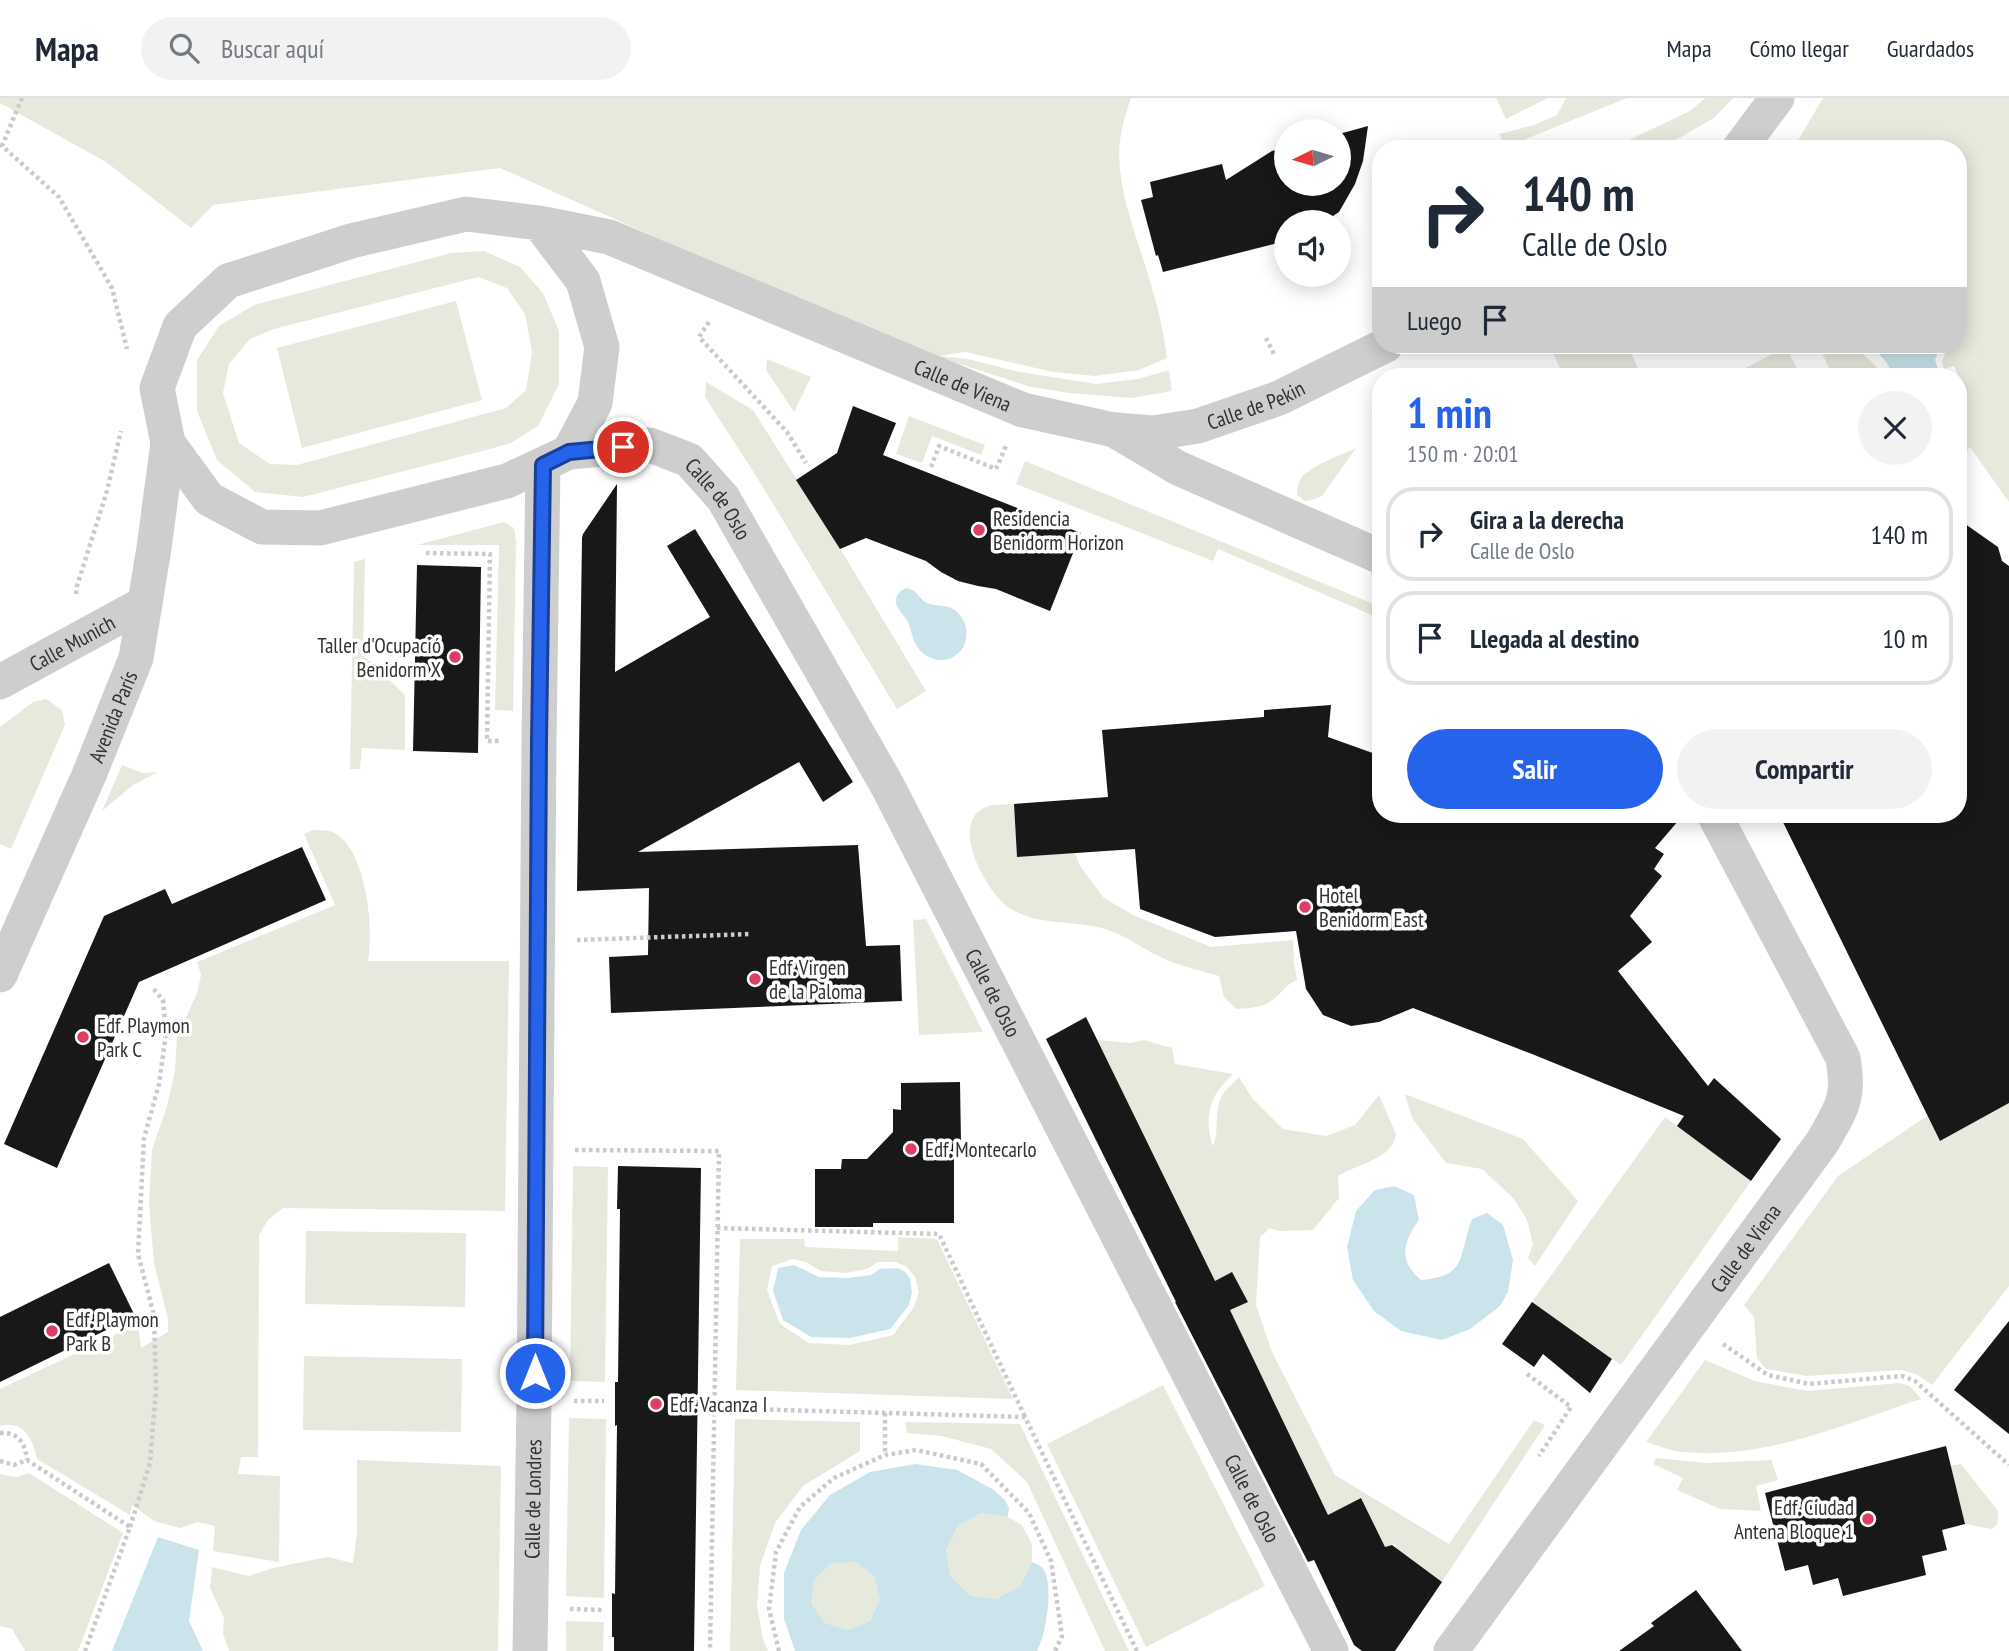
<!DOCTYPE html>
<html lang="es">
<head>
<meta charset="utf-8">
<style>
  :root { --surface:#fff; --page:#f2f2f3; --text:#1f2937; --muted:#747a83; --line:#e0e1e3; --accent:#2563eb }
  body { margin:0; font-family:"PT Sans Narrow",sans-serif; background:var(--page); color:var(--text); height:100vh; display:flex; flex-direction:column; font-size:26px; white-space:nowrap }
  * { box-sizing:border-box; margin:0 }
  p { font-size:23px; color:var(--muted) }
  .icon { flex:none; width:38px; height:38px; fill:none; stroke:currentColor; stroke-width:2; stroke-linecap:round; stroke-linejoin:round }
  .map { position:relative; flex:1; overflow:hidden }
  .sheet { position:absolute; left:1372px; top:270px; width:595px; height:455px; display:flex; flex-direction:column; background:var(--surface); border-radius:28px; box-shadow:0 4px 18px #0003 }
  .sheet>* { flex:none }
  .guide { position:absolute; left:1372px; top:42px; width:595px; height:214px; border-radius:28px; box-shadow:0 4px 18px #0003; background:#fff; color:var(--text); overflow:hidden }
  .needle { width:46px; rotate:265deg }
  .buttons { position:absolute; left:1274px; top:21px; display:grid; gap:14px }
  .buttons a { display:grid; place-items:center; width:77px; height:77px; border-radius:50%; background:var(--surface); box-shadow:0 4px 18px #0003; font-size:35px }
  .pin { position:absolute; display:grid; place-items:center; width:60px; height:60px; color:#fff; margin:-30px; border:4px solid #fff; border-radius:50%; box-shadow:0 2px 7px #0007 }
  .me { position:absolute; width:77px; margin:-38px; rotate:0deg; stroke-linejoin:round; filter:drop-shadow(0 0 5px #0008) }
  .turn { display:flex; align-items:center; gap:24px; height:147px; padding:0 35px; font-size:32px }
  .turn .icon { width:91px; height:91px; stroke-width:2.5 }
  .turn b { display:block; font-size:49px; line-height:60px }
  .then { display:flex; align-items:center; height:66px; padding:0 35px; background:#0003; gap:14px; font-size:26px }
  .round { display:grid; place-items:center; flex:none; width:74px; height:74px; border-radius:37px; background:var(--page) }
  .headline { display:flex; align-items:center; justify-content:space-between; height:119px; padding:0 35px }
  h1 { font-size:42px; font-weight:600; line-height:52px; color:var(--accent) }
  .cta { display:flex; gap:14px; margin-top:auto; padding:14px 35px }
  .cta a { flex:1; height:80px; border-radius:42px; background:var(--accent); color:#fff; font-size:28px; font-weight:600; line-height:80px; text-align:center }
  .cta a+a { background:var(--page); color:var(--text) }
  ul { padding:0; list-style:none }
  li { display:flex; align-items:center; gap:21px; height:94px; margin:0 14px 10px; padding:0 21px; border:4px solid var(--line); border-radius:28px }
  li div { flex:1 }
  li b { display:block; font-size:26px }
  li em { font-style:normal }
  header { display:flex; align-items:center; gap:42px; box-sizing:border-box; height:98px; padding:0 35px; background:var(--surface); border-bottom:2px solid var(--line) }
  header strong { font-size:33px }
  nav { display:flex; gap:38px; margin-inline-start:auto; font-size:24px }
  .search { width:490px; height:63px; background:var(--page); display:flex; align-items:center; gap:18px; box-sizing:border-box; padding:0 24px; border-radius:38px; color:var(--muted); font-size:26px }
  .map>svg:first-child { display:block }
  .green { fill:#e6eadd; fill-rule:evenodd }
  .water { fill:#cbe3ea; fill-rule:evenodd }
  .building { fill:#181818 }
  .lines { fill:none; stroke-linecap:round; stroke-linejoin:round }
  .path { stroke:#cbcbcb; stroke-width:4.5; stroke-dasharray:3.5 3.5; stroke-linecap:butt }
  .street { stroke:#cecece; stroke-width:35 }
  .route-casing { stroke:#184099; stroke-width:18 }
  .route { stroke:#2563eb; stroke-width:12 }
  .poi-dot { fill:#de3e65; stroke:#fff; stroke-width:2.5 }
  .labels { text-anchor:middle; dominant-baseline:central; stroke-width:7; stroke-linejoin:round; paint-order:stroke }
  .street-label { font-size:21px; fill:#313131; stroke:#fff }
  .poi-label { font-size:21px; fill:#313131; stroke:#fff; text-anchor:start }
</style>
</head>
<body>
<header>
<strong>Mapa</strong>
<div class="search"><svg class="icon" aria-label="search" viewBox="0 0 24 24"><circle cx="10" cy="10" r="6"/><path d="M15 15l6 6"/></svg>Buscar aquí</div>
<nav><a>Mapa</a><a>Cómo llegar</a><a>Guardados</a></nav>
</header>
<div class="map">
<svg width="2009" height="1553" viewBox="0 0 2009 1553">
  <rect width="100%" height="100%" fill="#fff"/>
  <!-- green -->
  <g class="green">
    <path d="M 0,0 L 1131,0 C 1125,17 1120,35 1119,53 C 1119,101 1140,146 1152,190 C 1159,213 1164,236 1167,260 L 1139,272 L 1095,278 L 1053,274 L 965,254 L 939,258 L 968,261 L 1015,273 L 1096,286 L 1138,281 L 1169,272 L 1172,293 L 1132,300 L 1070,295 L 1031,289 L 935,258 L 857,229 L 500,70 L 213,107 L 191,130 L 106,64 L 0,5 Z"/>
    <polygon points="1496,0 1548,0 1506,21"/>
    <polygon points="1566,0 1627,0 1506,49 1499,36 1534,27 1557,17"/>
    <polygon points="1705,0 1733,0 1714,20 1660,51 1610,51 1690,13"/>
    <polygon points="1823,0 2009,0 2009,404 1970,349 1961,360 1958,361 1958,278 1954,268 1944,271 1942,263 1949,247 1958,247 1958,51 1793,51"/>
    <path d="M 484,153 L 520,169 L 543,195 L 559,233 L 559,286 L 538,328 L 511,345 L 490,351 L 303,399 L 255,394 L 217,362 L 197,313 L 197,262 L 219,228 L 254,207 L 451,155 ZM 478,179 L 507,190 L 525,216 L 532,254 L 526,292 L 506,310 L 297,367 L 270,366 L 239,345 L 223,295 L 229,266 L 250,241 L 274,231 Z"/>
    <polygon points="456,203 482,302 302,350 277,250"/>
    <polygon points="1549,247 1627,247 1641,276 1636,278 1564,278"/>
    <polygon points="1818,247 1853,247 1881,273 1875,278 1833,278"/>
    <polygon points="1786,249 1801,278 1730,278"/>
    <polygon points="767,261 811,279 794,314 766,272"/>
    <polygon points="706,284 753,312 838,447 926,593 897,611 758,381 705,299"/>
    <polygon points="909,318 985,347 981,357 932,338 922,365 896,356"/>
    <path d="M 1356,350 L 1322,398 L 1312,402 L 1305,403 L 1297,397 C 1297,391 1298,385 1301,380 C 1310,368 1343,356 1356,350 Z"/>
    <polygon points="1025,363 1381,509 1381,521 1218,451 1213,463 1016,386"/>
    <polygon points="504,424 514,430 516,444 513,613 495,612 499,447 417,447"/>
    <polygon points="365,461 363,557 405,597 405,652 362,650 360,671 350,671 354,464"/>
    <polygon points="46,601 62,612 65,627 11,751 0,746 0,629 33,604"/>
    <polygon points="122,667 143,675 158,674 133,687 102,713"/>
    <path d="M 1014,706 L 1017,759 L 1075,755 L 1080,768 L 1104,800 L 1133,817 L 1211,849 L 1293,842 L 1294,864 L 1297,882 C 1285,887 1284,893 1275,900 C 1264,910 1249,910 1236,911 L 1224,899 L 1219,878 C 1202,873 1184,869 1167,862 C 1147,854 1126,837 1105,831 C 1074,822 1039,828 1011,811 C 988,797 950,730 982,711 C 991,705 1004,707 1014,706 Z"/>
    <path d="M 313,732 C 318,732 324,732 329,733 C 361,741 370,808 370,835 C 370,844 369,854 368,863 L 509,863 L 505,1113 L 283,1110 L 268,1122 L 259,1137 L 258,1359 L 241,1359 L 238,1376 L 280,1378 L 279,1464 L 213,1453 L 215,1428 L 197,1424 L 181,1430 L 154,1423 L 132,1407 L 130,1417 L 37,1361 C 32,1340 24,1322 0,1328 L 0,1291 L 138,1226 L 141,1250 L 168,1234 L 168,1221 L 154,1165 L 149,1106 L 152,1052 L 167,1008 L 175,973 L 177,940 L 197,895 L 201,877 L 197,864 L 335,807 L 304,736 Z"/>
    <polygon points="926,821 983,934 919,937 913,822"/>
    <path d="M 1088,941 L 1130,945 L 1144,942 L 1172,950 L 1175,966 L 1233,976 C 1228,981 1222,987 1218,993 C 1207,1008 1206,1032 1213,1048 C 1220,1032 1213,1012 1223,996 C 1227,990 1234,985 1239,979 L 1252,1000 L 1283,1031 L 1326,1038 L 1355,1027 L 1379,997 L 1396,1036 C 1395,1040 1394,1044 1392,1047 C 1385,1061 1352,1069 1338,1078 L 1339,1100 L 1313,1132 L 1281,1133 L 1267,1130 L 1268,1132 L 1260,1139 L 1256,1207 L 1272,1254 L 1335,1377 L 1449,1446 L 1534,1322 L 1545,1327 L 1442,1484 L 1396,1450 L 1395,1446 L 1384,1449 L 1328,1417 L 1230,1212 L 1247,1204 L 1240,1189 L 1213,1207 Z"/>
    <polygon points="1405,996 1523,1041 1578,1103 1535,1168 1528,1160 1533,1146 1527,1122 1514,1101 1482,1071 1446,1065 1412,1020"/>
    <polygon points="2009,1005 2009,1188 1932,1287 1918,1277 1902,1272 1807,1278 1766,1271 1757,1260 1754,1219 1744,1207 1838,1078 1927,1018 1941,1043"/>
    <polygon points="1665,1019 1751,1083 1621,1267 1532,1204"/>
    <polygon points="573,1068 608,1069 605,1284 570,1283"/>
    <polygon points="306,1133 466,1135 465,1209 305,1206"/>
    <path d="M 898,1139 L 937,1141 L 1013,1301 L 736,1292 L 740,1141 L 804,1141 L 805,1149 L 898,1153 ZM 793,1161 L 806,1164 L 821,1173 L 846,1175 L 867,1171 L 878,1164 L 896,1164 L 907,1169 L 915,1179 L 919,1194 L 914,1209 L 893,1237 L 850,1247 L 809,1245 L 780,1226 L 767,1193 L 772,1168 Z"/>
    <polygon points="304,1258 462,1261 461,1334 303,1332"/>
    <path d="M 1705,1262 L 1755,1283 L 1807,1293 L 1899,1285 L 1910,1288 L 1921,1301 C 1845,1326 1764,1362 1682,1354 C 1670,1353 1658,1347 1646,1344 Z"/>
    <polygon points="1163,1287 1265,1488 1146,1549 1047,1346"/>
    <polygon points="569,1320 606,1321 604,1500 566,1498"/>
    <polygon points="735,1321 860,1324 860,1353 803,1388 775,1425 760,1468 757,1508 763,1541 768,1553 730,1553"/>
    <polygon points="905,1324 1020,1326 1129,1553 1105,1553 1027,1384 991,1351 942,1338 907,1335"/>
    <polygon points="1656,1360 1707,1365 1771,1362 1778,1382 1756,1388 1761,1413 1720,1411 1677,1392 1683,1380 1653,1366"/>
    <polygon points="357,1362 501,1368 498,1553 229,1553 223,1536 224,1520 210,1490 212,1469 249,1478 273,1470 327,1459 353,1465 357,1434"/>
    <polygon points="1961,1366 1998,1413 1997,1426 1992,1431 1965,1426 1950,1368"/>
    <polygon points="29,1375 123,1435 78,1553 25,1553 12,1531 0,1528 0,1376 16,1379"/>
    <polygon points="981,1415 1008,1419 1022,1427 1032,1446 1032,1464 1020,1488 996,1501 970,1497 951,1479 946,1452 958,1428"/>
    <polygon points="855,1464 874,1478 880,1501 870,1523 848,1532 825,1525 812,1506 814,1482 831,1466"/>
    <polygon points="566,1523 604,1524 603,1553 566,1553"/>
  </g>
  <!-- water -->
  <g class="water">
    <path d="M 1867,247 L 1941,247 L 1935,262 L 1940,278 L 1893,278 C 1889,264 1879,255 1867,247 Z"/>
    <path d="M 906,490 C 918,492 918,500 927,505 C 933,508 942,507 949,509 C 970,517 974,550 951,560 C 937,566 921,558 915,545 C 912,539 911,531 908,524 C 905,517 894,510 896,501 C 897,495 901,493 906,490 Z"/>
    <path d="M 1394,1088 L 1414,1097 L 1419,1122 C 1403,1143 1398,1163 1421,1182 C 1469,1178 1458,1157 1472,1121 L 1487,1115 L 1503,1127 L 1513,1162 L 1508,1194 L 1500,1208 L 1470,1231 L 1442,1242 L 1401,1233 L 1374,1213 L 1353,1182 L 1347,1149 L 1356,1113 L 1375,1092 Z"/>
    <polygon points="794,1167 819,1179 848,1180 871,1177 880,1171 898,1170 905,1174 910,1181 912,1195 909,1207 890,1231 850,1240 811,1239 783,1222 773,1193 778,1170"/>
    <path d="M 915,1366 L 957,1372 L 994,1392 L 1005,1402 L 1009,1410 L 1008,1419 L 981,1415 L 958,1428 L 946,1452 L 951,1479 L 970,1497 L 996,1501 L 1020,1488 L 1032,1464 C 1037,1466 1043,1468 1045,1474 C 1053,1492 1046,1536 1037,1553 L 795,1553 L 784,1521 L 784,1475 L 801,1432 L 830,1397 L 870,1374 ZM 855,1464 L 874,1478 L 880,1501 L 870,1523 L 848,1532 L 825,1525 L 812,1506 L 814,1482 L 831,1466 Z"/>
    <polygon points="158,1439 199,1452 189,1523 203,1553 112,1553"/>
  </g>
  <!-- building -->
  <g class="building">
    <polygon points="1368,28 1363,63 1355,86 1339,114 1324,124 1286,124 1286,143 1163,174 1158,157 1156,158 1141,102 1153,99 1150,84 1222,66 1226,82 1272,53 1286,49 1286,86 1339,86 1339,36"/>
    <polygon points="853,308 896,325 883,357 1081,435 1050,513 996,491 978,488 958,483 941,474 926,463 866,440 840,451 796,382 837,355"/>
    <polygon points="617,386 615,574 710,519 667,448 695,431 853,684 823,704 799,664 638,754 858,747 866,848 900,847 902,903 611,915 609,859 648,857 649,790 577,793 582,440 583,436"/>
    <polygon points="1958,421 1998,449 2002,463 2009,468 2009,1005 1940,1043 1779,716 1958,716"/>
    <polygon points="417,467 481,469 478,655 413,653"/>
    <polygon points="1331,607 1328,639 1381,658 1381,716 1684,716 1655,750 1664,756 1654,771 1662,778 1630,818 1652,844 1618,873 1708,988 1714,980 1781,1041 1751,1083 1677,1028 1684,1018 1532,956 1413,910 1379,924 1351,928 1323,917 1306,891 1296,833 1215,839 1140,811 1135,751 1017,759 1014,706 1108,699 1102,632 1264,619 1264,612"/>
    <polygon points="302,749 326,802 139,884 57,1070 4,1046 104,818 165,791 172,806"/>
    <polygon points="1086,919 1215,1183 1232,1174 1248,1204 1230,1212 1328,1417 1361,1400 1385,1449 1392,1447 1442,1484 1395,1553 1362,1553 1354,1547 1314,1462 1308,1464 1175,1204 1176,1204 1046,941"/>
    <polygon points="960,984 961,1045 954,1045 954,1125 873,1125 873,1129 815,1129 815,1071 841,1071 842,1061 867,1061 893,1034 893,1011 901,1012 901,985"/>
    <polygon points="618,1068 701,1070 694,1553 614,1553 614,1539 612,1539 612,1495 615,1496 617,1327 615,1328 615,1284 618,1284 620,1111 617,1111"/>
    <polygon points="109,1165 135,1218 0,1284 0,1219"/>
    <polygon points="1532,1204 1612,1261 1590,1295 1543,1256 1534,1269 1502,1246"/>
    <polygon points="2009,1223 2009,1336 1954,1292"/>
    <polygon points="1946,1348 1965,1426 1942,1432 1947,1452 1922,1458 1926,1477 1843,1498 1838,1480 1813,1487 1808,1467 1785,1473 1765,1395"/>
    <polygon points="1696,1492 1742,1553 1619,1553 1654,1528 1651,1525"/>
  </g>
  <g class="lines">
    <!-- path -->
    <g class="path">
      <polyline points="22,0 2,48 59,99 112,190 127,251"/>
      <polyline points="709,224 699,239 787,334 806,365"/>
      <polyline points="1266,240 1275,258"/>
      <polyline points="931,369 939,348 996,371 1006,348"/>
      <polyline points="426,455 490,456 487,643 500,643"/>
      <polyline points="76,496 77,488 107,393 121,333"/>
      <polyline points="577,842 751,836"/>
      <polyline points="575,1052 719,1053 710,1553"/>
      <polyline points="717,1130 939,1136 1025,1319"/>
      <polyline points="1723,1246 1768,1277 1809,1286 1902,1278 1915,1283 2009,1367"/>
      <polyline points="1527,1276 1571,1309 1539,1358"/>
      <polyline points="574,1303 604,1303"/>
      <polyline points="714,1310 1025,1319 1137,1553"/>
      <polyline points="885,1315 885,1357"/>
      <path d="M 0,1335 C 19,1334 25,1345 27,1362"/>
      <polyline points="0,1363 14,1367 27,1362 130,1429 85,1553"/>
      <polyline points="130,1429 150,1365 156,1291 154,1217 138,1156 144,1040 159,986 166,935 163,902 152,889"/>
      <polyline points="570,1511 605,1512"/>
      <polyline points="779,1553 769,1511 776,1454 800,1409 834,1380 885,1357 916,1352 981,1366 1029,1415 1051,1463 1062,1538 1055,1553"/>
    </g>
    <!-- street -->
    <g class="street">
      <polyline points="1739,51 1777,0"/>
      <path id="s1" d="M 539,125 L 583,183 L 602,249 L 595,305 L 569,354 L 507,383 L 320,430 L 262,429 L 209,401 L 168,345 L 157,290 L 180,228 L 228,183 L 351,143 L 466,116 L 539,125 L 609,139 L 1023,312 L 1114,332 L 1178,370 L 1381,459"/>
      <path id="s2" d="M 1116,332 L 1153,335 L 1198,328 L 1279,300 L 1386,247"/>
      <path id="s3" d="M 569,354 L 650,347 L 689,362 L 723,400 L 887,687 L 1331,1553"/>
      <path id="s4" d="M 0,584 L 145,505"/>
      <path id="s5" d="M 0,877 L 89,677 L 136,560 L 154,450 L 168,345"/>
      <path id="s6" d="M 530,1553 L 534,1303 L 539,643 L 543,367"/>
      <path id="s7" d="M 1451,1553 L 1823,1043 C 1842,1009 1850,1001 1843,960 L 1714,716"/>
    </g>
  </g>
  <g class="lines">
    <!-- route casing -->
    <g class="route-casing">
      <polyline id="route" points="535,1275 539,643 543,367 569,354 623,349"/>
    </g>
    <!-- route -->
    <use href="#route" class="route"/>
  </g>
  <!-- markers -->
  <g class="poi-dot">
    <circle cx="979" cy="432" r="7"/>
    <circle cx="455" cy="559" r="7"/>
    <circle cx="1305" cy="809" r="7"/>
    <circle cx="755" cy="881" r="7"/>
    <circle cx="83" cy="939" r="7"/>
    <circle cx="911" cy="1051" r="7"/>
    <circle cx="52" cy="1233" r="7"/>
    <circle cx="656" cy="1306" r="7"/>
    <circle cx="1868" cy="1421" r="7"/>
  </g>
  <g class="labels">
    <!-- street labels -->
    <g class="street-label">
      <text stroke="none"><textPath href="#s1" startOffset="1666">Calle de Viena</textPath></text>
      <text stroke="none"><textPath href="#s2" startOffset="144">Calle de Pekin</textPath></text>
      <text stroke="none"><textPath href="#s3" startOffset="172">Calle de Oslo</textPath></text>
      <text stroke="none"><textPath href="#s4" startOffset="82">Calle Munich</textPath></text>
      <text stroke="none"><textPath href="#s5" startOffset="282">Avenida París</textPath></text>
      <text stroke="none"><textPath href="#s3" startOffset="738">Calle de Oslo</textPath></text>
      <text stroke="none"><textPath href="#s7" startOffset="499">Calle de Viena</textPath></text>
      <text stroke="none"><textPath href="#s3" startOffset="1306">Calle de Oslo</textPath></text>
      <text stroke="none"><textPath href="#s6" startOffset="152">Calle de Londres</textPath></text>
    </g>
    <!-- poi labels -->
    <g class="poi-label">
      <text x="993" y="420">Residencia<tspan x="993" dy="24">Benidorm Horizon</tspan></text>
      <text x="441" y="547" text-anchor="end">Taller d'Ocupació<tspan x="441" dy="24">Benidorm X</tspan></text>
      <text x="1319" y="797">Hotel<tspan x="1319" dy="24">Benidorm East</tspan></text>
      <text x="769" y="869">Edf. Virgen<tspan x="769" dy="24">de la Paloma</tspan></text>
      <text x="97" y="927">Edf. Playmon<tspan x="97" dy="24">Park C</tspan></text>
      <text x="925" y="1051">Edf. Montecarlo</text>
      <text x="66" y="1221">Edf. Playmon<tspan x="66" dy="24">Park B</tspan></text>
      <text x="670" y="1306">Edf. Vacanza I</text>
      <text x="1854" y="1409" text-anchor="end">Edf. Ciudad<tspan x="1854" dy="24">Antena Bloque 1</tspan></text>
    </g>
  </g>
</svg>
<div class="buttons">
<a><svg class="needle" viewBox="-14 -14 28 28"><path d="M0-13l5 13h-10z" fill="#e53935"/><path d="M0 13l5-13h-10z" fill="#747a83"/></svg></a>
<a><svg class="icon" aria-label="sound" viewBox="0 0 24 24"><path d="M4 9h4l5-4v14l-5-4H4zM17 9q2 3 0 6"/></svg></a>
</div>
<div class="pin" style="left:623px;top:349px;background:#d93025"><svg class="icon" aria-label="arrive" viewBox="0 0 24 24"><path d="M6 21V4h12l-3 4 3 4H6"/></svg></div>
<svg class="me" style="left:535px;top:1275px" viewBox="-20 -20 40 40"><circle r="17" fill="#2563eb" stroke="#fff" stroke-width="3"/><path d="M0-11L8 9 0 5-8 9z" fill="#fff"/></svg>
<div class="guide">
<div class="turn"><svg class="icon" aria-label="right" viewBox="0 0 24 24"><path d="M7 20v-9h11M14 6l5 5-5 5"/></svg><div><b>140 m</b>Calle de Oslo</div></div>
<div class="then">Luego<svg class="icon" aria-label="arrive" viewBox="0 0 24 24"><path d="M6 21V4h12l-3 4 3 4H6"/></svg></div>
</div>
<section class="sheet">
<div class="headline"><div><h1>1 min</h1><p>150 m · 20:01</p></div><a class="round"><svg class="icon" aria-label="close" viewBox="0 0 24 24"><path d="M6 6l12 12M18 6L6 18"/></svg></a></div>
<ul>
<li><svg class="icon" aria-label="right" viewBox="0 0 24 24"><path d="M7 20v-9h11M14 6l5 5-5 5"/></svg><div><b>Gira a la derecha</b><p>Calle de Oslo</p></div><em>140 m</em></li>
<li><svg class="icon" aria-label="arrive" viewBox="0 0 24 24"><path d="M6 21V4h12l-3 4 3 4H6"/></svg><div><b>Llegada al destino</b></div><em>10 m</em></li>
</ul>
<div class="cta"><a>Salir</a><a>Compartir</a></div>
</section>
</div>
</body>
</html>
